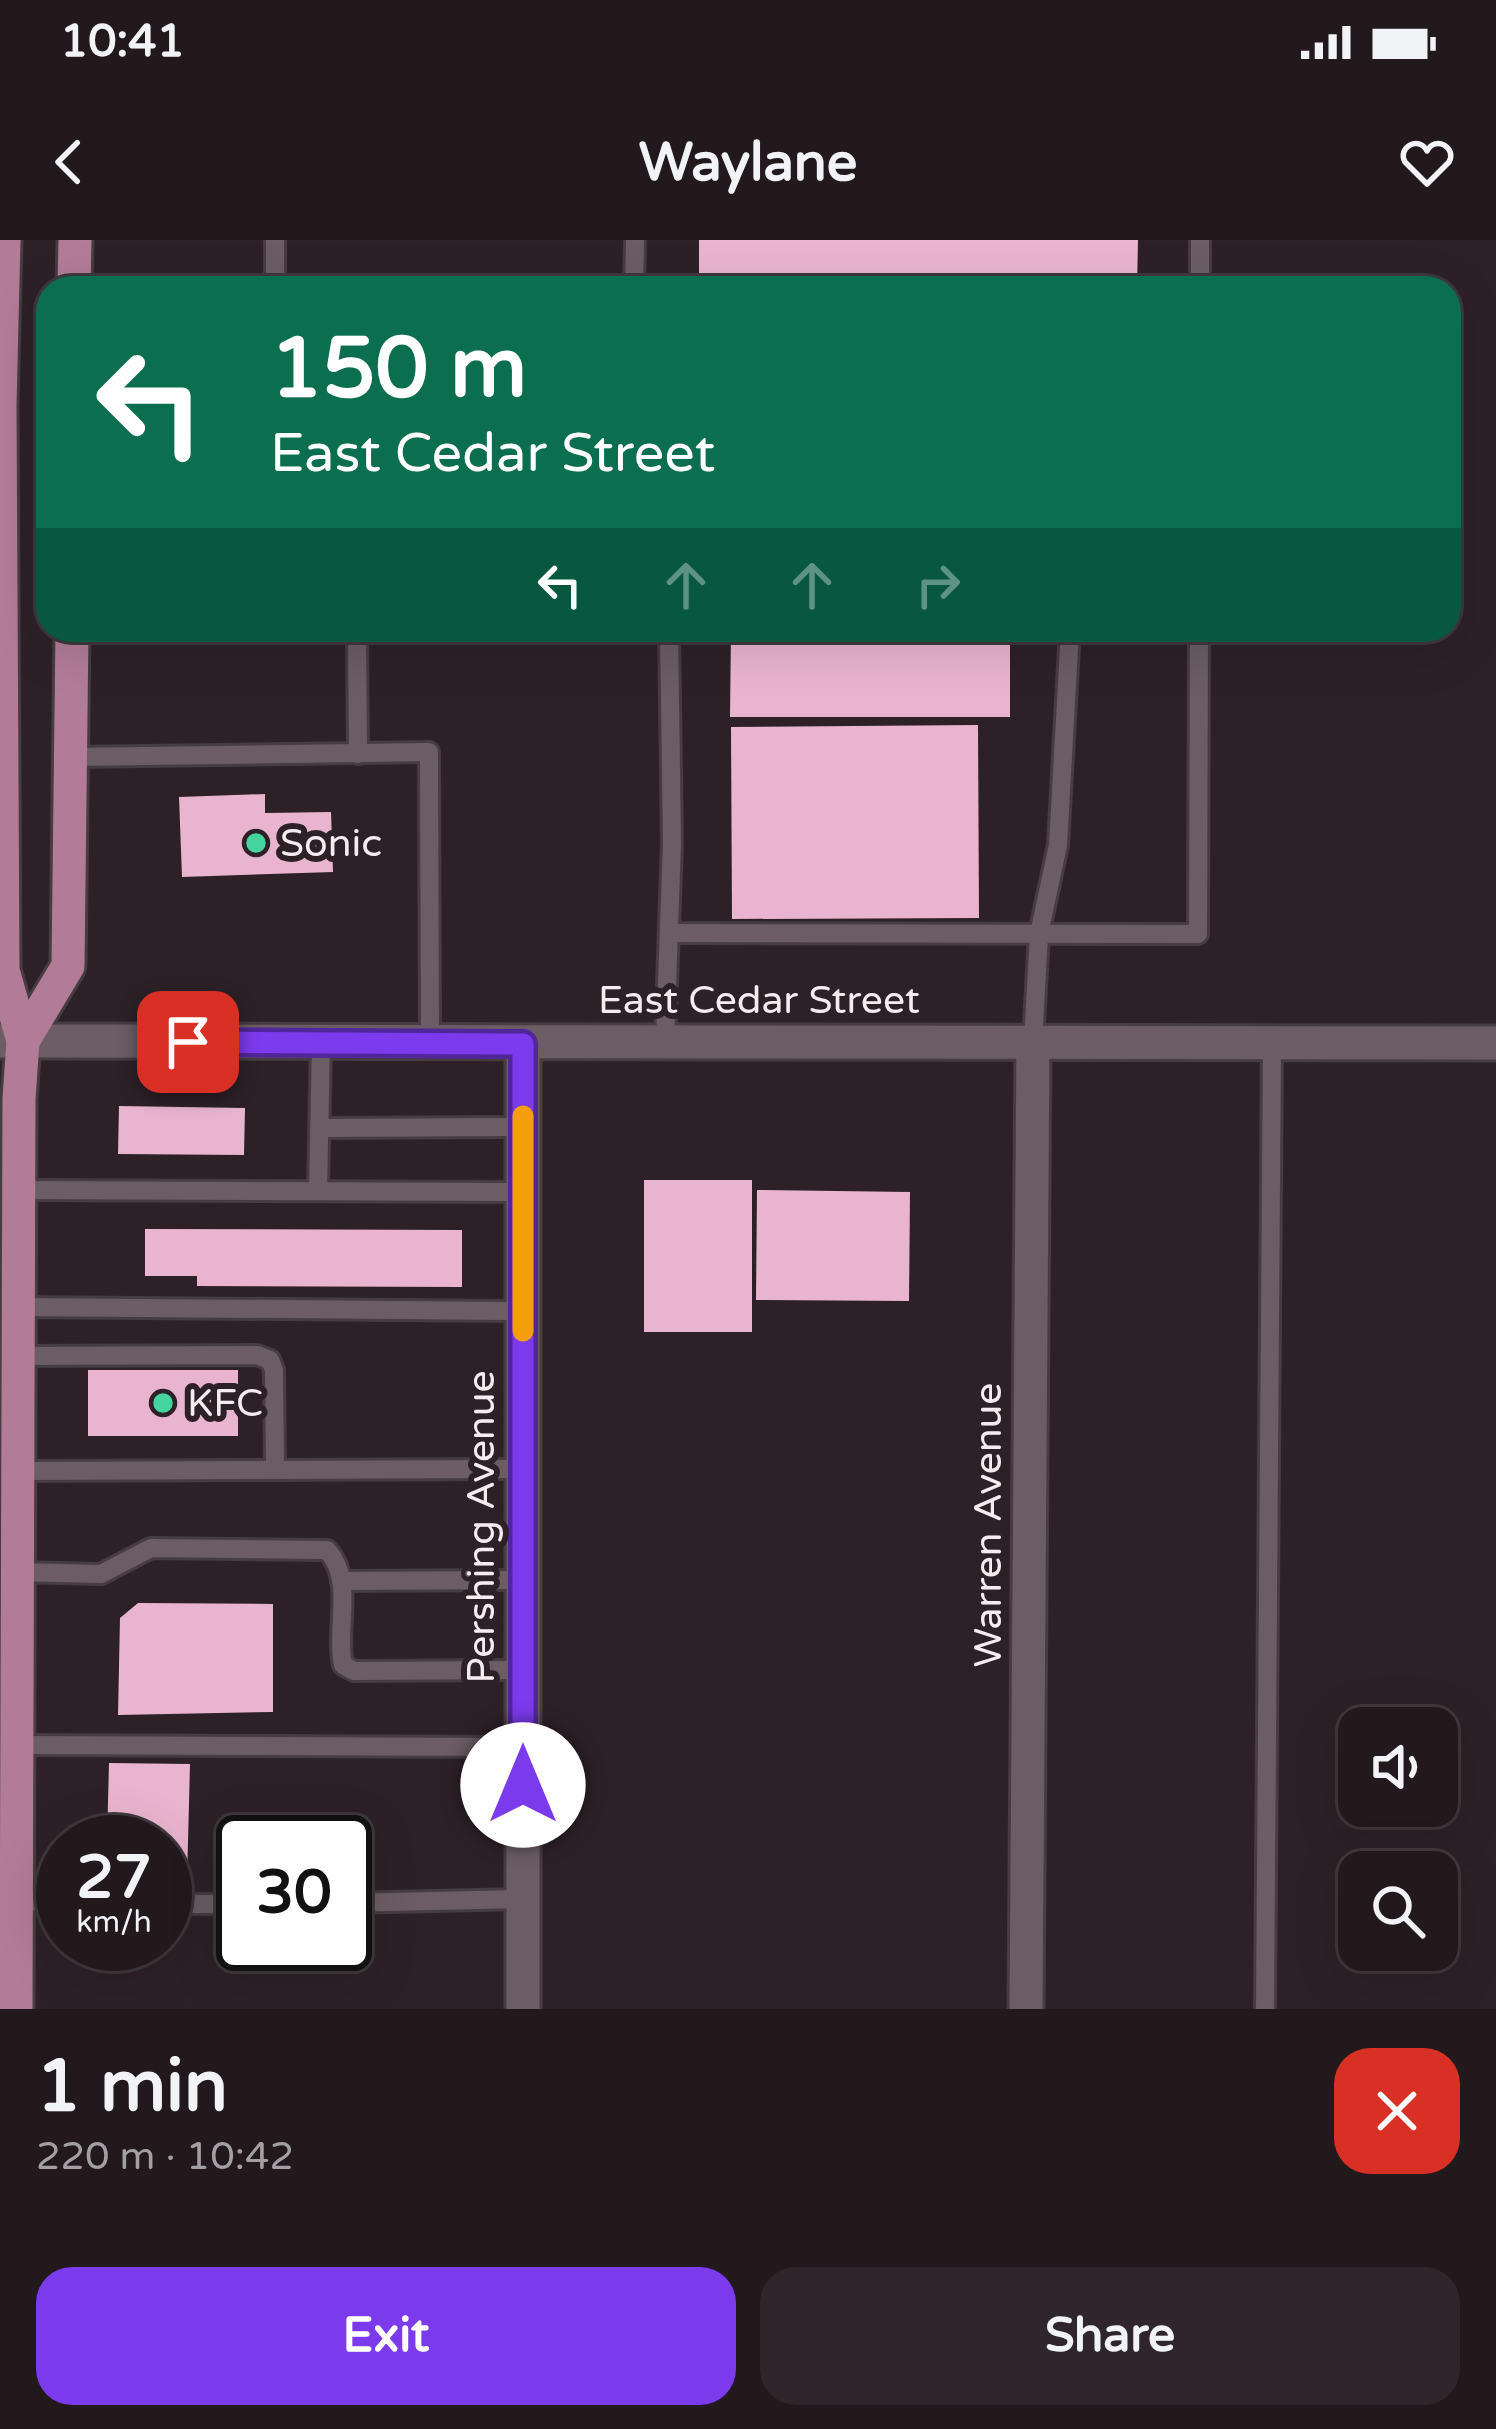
<!DOCTYPE html>
<html lang="en">
<head>
<meta charset="utf-8">
<style>
  :root { --surface:#22191d; --page:#2e262a; --text:#f1f3f6; --muted:#a2a0a4; --line:#3f383b; --accent:#7c3aed }
  body { margin:0; font-family:"Varela Round",sans-serif; background:var(--page); color:var(--text); height:100vh; display:flex; flex-direction:column; font-size:45px; white-space:nowrap }
  * { box-sizing:border-box; margin:0 }
  p { font-size:39px; color:var(--muted) }
  .icon { flex:none; width:66px; height:66px; fill:none; stroke:currentColor; stroke-width:2; stroke-linecap:round; stroke-linejoin:round }
  .map { position:relative; height:1769px; overflow:hidden }
  .side { display:flex; flex-direction:column; background:var(--surface); flex:1 }
  .side>* { flex:none }
  .top-card { position:absolute; left:36px; top:36px; width:1425px; height:366px; border-radius:36px; box-shadow:0 12px 48px #0002,0 0 0 3px var(--line); background:#0b6e4f; color:#fff; overflow:hidden }
  .fabs { position:absolute; left:1338px; top:1467px; display:grid; gap:24px }
  .fabs a { display:grid; place-items:center; width:120px; height:120px; border-radius:24px; background:var(--surface); box-shadow:0 12px 48px #0002,0 0 0 3px var(--line); font-size:60px }
  .speed { position:absolute; left:36px; top:1575px; display:flex; gap:24px; font-size:60px; font-weight:700; text-align:center }
  .speed>* { display:grid; place-content:center; width:156px; height:156px; border-radius:50%; background:var(--surface); box-shadow:0 12px 48px #0002,0 0 0 3px var(--line); line-height:1 }
  .speed small { font-size:30px; font-weight:400 }
  .speed .limit { border:6px solid #111; border-radius:18px; background:#fff; color:#111 }
  .pin { position:absolute; display:grid; place-items:center; width:102px; height:102px; color:#fff; margin:-51px; border-radius:24px; box-shadow:0 6px 18px #0006 }
  .me { position:absolute; width:132px; margin:-66px; rotate:0deg; stroke-linejoin:round; filter:drop-shadow(0 0 9px #0008) }
  .turn { display:flex; align-items:center; gap:42px; height:252px; padding:0 36px; font-size:54px }
  .turn .icon { width:156px; height:156px; stroke-width:2.5 }
  .turn b { display:block; font-size:84px; line-height:102px }
  .lanes { display:flex; align-items:center; height:114px; padding:0 36px; background:#0003; justify-content:center; gap:60px; direction:ltr }
  .lanes .off { opacity:.35 }
  .round { display:grid; place-items:center; flex:none; width:126px; height:126px; border-radius:36px; background:var(--page) }
  .overview { display:flex; align-items:center; justify-content:space-between; height:204px; padding:0 36px }
  h1 { font-size:72px; font-weight:700; line-height:90px }
  .action { display:flex; gap:24px; margin-top:auto; padding:24px 36px }
  .action a { flex:1; height:138px; border-radius:36px; background:var(--accent); color:#fff; font-size:48px; font-weight:700; line-height:138px; text-align:center }
  .action a+a { background:var(--page); color:var(--text) }
  .status { display:flex; justify-content:space-between; align-items:center; height:84px; padding:0 60px; background:var(--surface); direction:ltr }
  .status svg { height:33px; fill:currentColor }
  header { display:flex; justify-content:space-between; align-items:center; height:156px; padding:0 36px; background:var(--surface); font-size:54px; font-weight:700 }
  .map>svg:first-child { display:block }
  .building { fill:#e9b5ce }
  .lines { fill:none; stroke-linecap:round; stroke-linejoin:round }
  .service-casing { stroke:#463c41; stroke-width:24 }
  .minor-casing { stroke:#463c41; stroke-width:39 }
  .tertiary-casing { stroke:#463c41; stroke-width:39 }
  .primary-casing { stroke:#463c41; stroke-width:39 }
  .service { stroke:#6c5d64; stroke-width:18 }
  .minor { stroke:#6c5d64; stroke-width:33 }
  .tertiary { stroke:#6c5d64; stroke-width:33 }
  .primary { stroke:#b27c97; stroke-width:33 }
  .route-casing { stroke:#51269a; stroke-width:30 }
  .route { stroke:#7c3aed; stroke-width:21 }
  .slow { stroke:#f59e0b; stroke-width:21 }
  .poi-dot { fill:#43d4a0; stroke:#2d2127; stroke-width:4.5 }
  .labels { text-anchor:middle; dominant-baseline:central; stroke-width:12; stroke-linejoin:round; paint-order:stroke }
  .poi-label { font-size:39px; fill:#f5ecf0; stroke:#2d2127; text-anchor:start }
  .street-label { font-size:39px; fill:#f5ecf0; stroke:#2d2127 }
</style>
</head>
<body>
<div class="status"><b>10:41</b><svg viewBox="0 0 49 12"><path d="M0 12V9h3v3zM5 12V6h3v6zM10 12V3h3v9zM15 12V0h3v12zM26 1h20v11H26zM47 4h2v5h-2z"/></svg></div>
<header><svg class="icon" aria-label="back" viewBox="0 0 24 24"><path d="M15 5l-7 7 7 7"/></svg>Waylane<svg class="icon" aria-label="heart" viewBox="0 0 24 24"><path d="M12 20l-8-8c-3-5 5-10 8-4 3-6 11-1 8 4z"/></svg></header>
<div class="map">
<svg width="1496" height="1769" viewBox="0 0 1496 1769">
  <rect width="100%" height="100%" fill="#2d2127"/>
  <!-- building -->
  <g class="building">
    <polygon points="699,0 1138,0 1137,48 699,48"/>
    <polygon points="731,390 1010,390 1010,477 730,477"/>
    <polygon points="978,485 979,678 732,679 731,487"/>
    <polygon points="265,554 265,573 331,572 333,632 182,637 179,557"/>
    <polygon points="119,866 245,868 244,915 118,914"/>
    <rect x="644" y="940" width="108" height="152"/>
    <polygon points="757,950 910,952 909,1061 756,1060"/>
    <polygon points="145,989 462,990 462,1047 197,1046 197,1036 145,1036"/>
    <rect x="88" y="1130" width="150" height="66"/>
    <polygon points="138,1363 273,1364 273,1472 118,1475 120,1378"/>
    <polygon points="109,1523 190,1524 187,1641 165,1641 165,1602 107,1602"/>
  </g>
  <g class="lines">
    <!-- service casing -->
    <g class="service-casing">
      <g id="service">
        <polyline points="275,48 275,0"/>
        <polyline points="634,48 635,0"/>
        <polyline points="1200,48 1200,0"/>
        <polyline points="357,390 358,514"/>
        <polyline points="70,517 429,512 430,803"/>
        <polyline points="670,693 1198,694 1199,390"/>
        <polyline points="665,801 672,603 669,390"/>
        <polyline points="1033,802 1039,694 1058,605 1070,390"/>
        <polyline points="320,888 523,887"/>
        <polyline points="18,950 523,952"/>
        <polyline points="318,951 321,803"/>
        <polyline points="18,1067 523,1071"/>
        <polyline points="18,1116 257,1115 270,1120 274,1130 275,1230"/>
        <polyline points="18,1231 523,1229"/>
        <path d="M 17,1332 L 101,1334 L 151,1308 L 327,1310 C 355,1340 335,1389 343,1425 L 354,1431 L 523,1430"/>
        <polyline points="341,1341 523,1340"/>
        <polyline points="17,1505 523,1507"/>
        <polyline points="16,1661 63,1662"/>
        <polyline points="345,1663 523,1659"/>
        <polyline points="165,1664 243,1664"/>
        <polyline points="1265,1769 1272,803"/>
      </g>
    </g>
    <!-- minor casing -->
    <g class="minor-casing">
      <g id="minor">
        <polyline points="523,804 523,1769"/>
        <polyline points="1026,1769 1033,802"/>
      </g>
    </g>
    <!-- tertiary casing -->
    <g class="tertiary-casing">
      <polyline id="tertiary" points="0,801 1496,803"/>
    </g>
    <!-- primary casing -->
    <g class="primary-casing">
      <g id="primary">
        <polyline points="4,0 0,165 3,730 23,801 19,859 16,1769"/>
        <polyline points="74,48 75,0"/>
        <polyline points="23,801 68,726 72,390"/>
      </g>
    </g>
    <!-- service -->
    <use href="#service" class="service"/>
    <!-- minor -->
    <use href="#minor" class="minor"/>
    <!-- tertiary -->
    <use href="#tertiary" class="tertiary"/>
    <!-- primary -->
    <use href="#primary" class="primary"/>
  </g>
  <g class="lines">
    <!-- route casing -->
    <g class="route-casing">
      <polyline id="route" points="188,802 523,804 523,1545"/>
    </g>
    <!-- route -->
    <use href="#route" class="route"/>
    <!-- slow -->
    <polyline class="slow" points="523,1091 523,876"/>
  </g>
  <!-- markers -->
  <g class="poi-dot">
    <circle cx="256" cy="603" r="12"/>
    <circle cx="163" cy="1163" r="12"/>
  </g>
  <g class="labels">
    <!-- poi labels -->
    <g class="poi-label">
      <text x="280" y="603">Sonic</text>
      <text x="187" y="1163">KFC</text>
    </g>
    <!-- street labels -->
    <g class="street-label">
      <text x="759" y="760">East Cedar Street</text>
      <text transform="translate(988 1285) rotate(-90)">Warren Avenue</text>
      <text transform="translate(481 1287) rotate(-90)">Pershing Avenue</text>
    </g>
  </g>
</svg>
<div class="fabs">
<a><svg class="icon" aria-label="sound" viewBox="0 0 24 24"><path d="M4 9h4l5-4v14l-5-4H4zM17 9q2 3 0 6"/></svg></a>
<a><svg class="icon" aria-label="search" viewBox="0 0 24 24"><circle cx="10" cy="10" r="6"/><path d="M15 15l6 6"/></svg></a>
</div>
<div class="speed"><div>27<small>km/h</small></div><div class="limit">30</div></div>
<div class="pin" style="left:188px;top:802px;background:#d93025"><svg class="icon" aria-label="arrive" viewBox="0 0 24 24"><path d="M6 21V4h12l-3 4 3 4H6"/></svg></div>
<svg class="me" style="left:523px;top:1545px" viewBox="-20 -20 40 40"><circle r="19" fill="#fff"/><path d="M0-13L10 11 0 6-10 11z" fill="#7c3aed"/></svg>
<div class="top-card">
<div class="turn"><svg class="icon" aria-label="left" viewBox="0 0 24 24"><path d="M17 20v-9H6M10 6l-5 5 5 5"/></svg><div><b>150 m</b>East Cedar Street</div></div>
<div class="lanes"><svg class="icon" aria-label="left" viewBox="0 0 24 24"><path d="M17 20v-9H6M10 6l-5 5 5 5"/></svg><svg class="icon off" aria-label="ahead" viewBox="0 0 24 24"><path d="M12 20V5M6 11l6-6 6 6"/></svg><svg class="icon off" aria-label="ahead" viewBox="0 0 24 24"><path d="M12 20V5M6 11l6-6 6 6"/></svg><svg class="icon off" aria-label="right" viewBox="0 0 24 24"><path d="M7 20v-9h11M14 6l5 5-5 5"/></svg></div>
</div>
</div>
<section class="side">
<div class="overview"><div><h1>1 min</h1><p>220 m · 10:42</p></div><a class="round" style="background:#d93025;color:#fff"><svg class="icon" aria-label="close" viewBox="0 0 24 24"><path d="M6 6l12 12M18 6L6 18"/></svg></a></div>
<div class="action"><a>Exit</a><a>Share</a></div>
</section>
</body>
</html>
